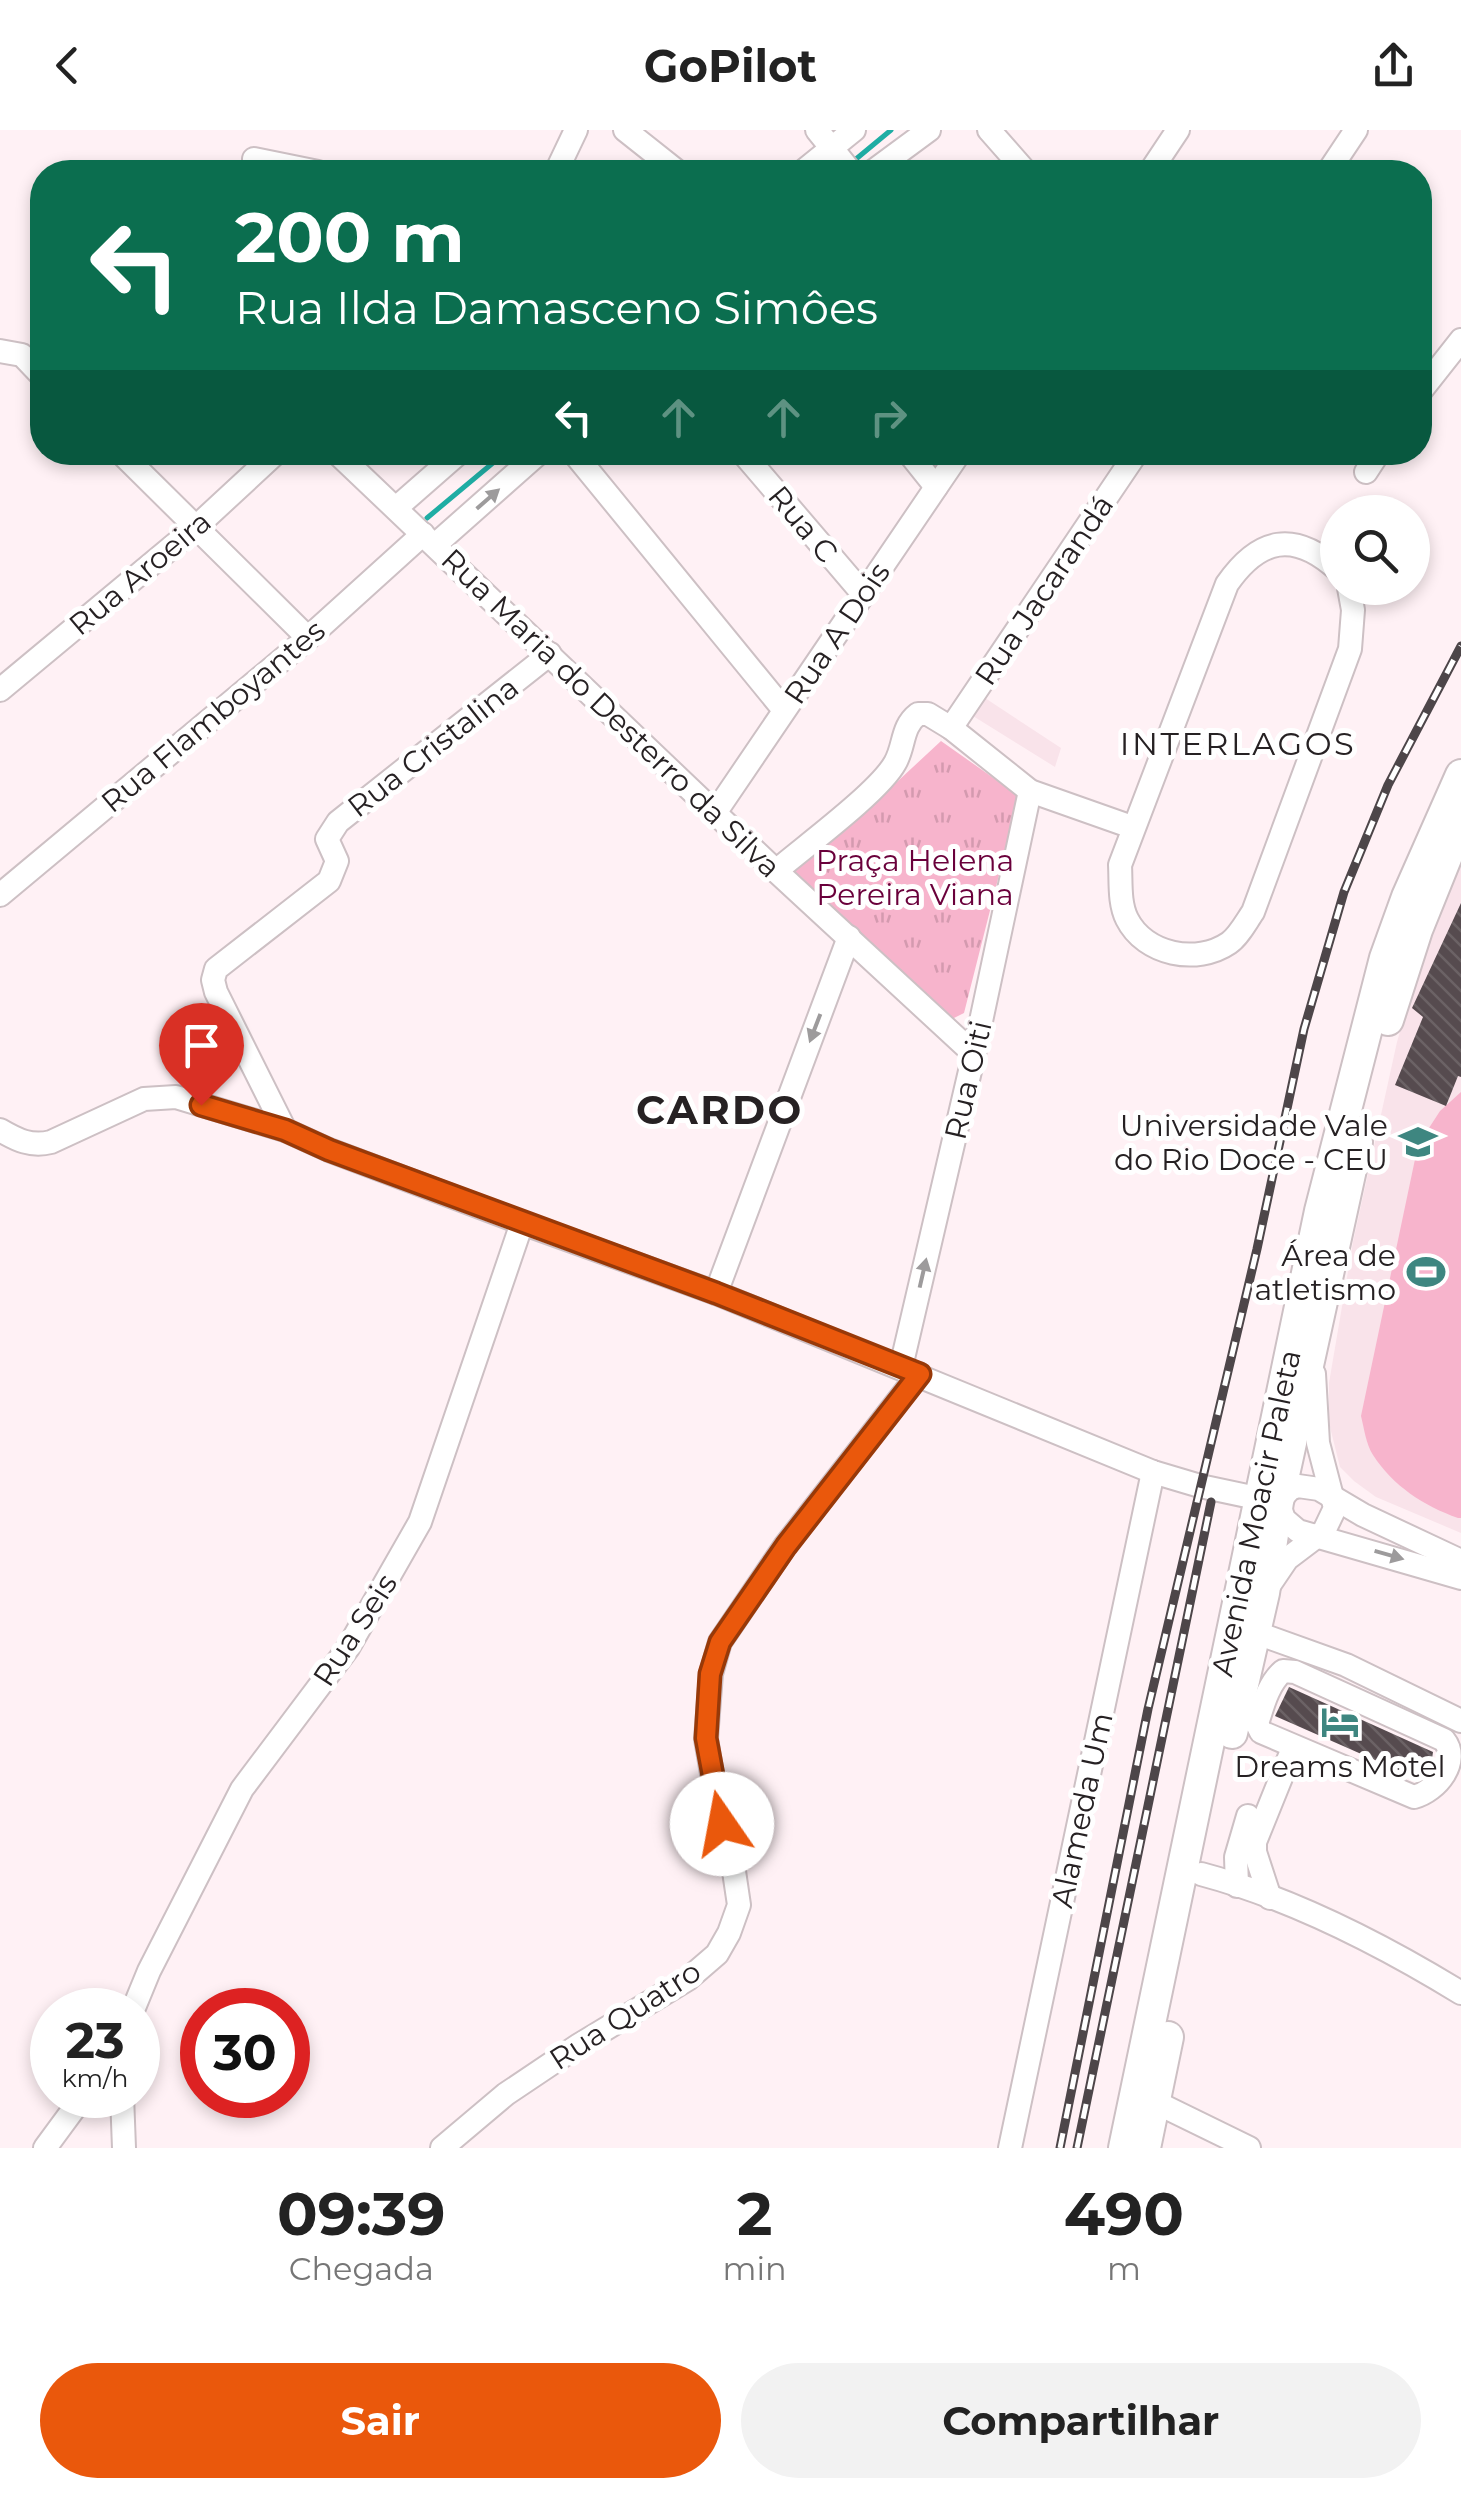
<!DOCTYPE html>
<html lang="pt">
<head>
<meta charset="utf-8">
<style>
  :root { --surface:#fff; --page:#f2f2f2; --text:#222; --muted:#767676; --accent:#ea580c }
  body { margin:0; font-family:Montserrat,sans-serif; background:var(--page); color:var(--text); height:100vh; display:flex; flex-direction:column; font-size:38px; white-space:nowrap }
  * { box-sizing:border-box; margin:0 }
  p { font-size:32px; color:var(--muted) }
  .icon { flex:none; width:55px; height:55px; fill:none; stroke:currentColor; stroke-width:2; stroke-linecap:round; stroke-linejoin:round }
  .map { position:relative; height:2018px; overflow:hidden }
  .details { display:flex; flex-direction:column; background:var(--surface); flex:1 }
  .details>* { flex:none }
  .top-card { position:absolute; left:30px; top:30px; width:1402px; height:305px; border-radius:40px; box-shadow:0 5px 15px #0003; background:#0b6e4f; color:#fff; overflow:hidden }
  .fabs { position:absolute; left:1320px; top:365px; display:grid; gap:20px }
  .fabs a { display:grid; place-items:center; width:110px; height:110px; border-radius:50%; background:var(--surface); box-shadow:0 5px 15px #0003; font-size:50px }
  .speed { position:absolute; left:30px; top:1858px; display:flex; gap:20px; font-size:50px; font-weight:700; text-align:center }
  .speed>* { display:grid; place-content:center; width:130px; height:130px; border-radius:50%; background:var(--surface); box-shadow:0 5px 15px #0003; line-height:1 }
  .speed small { font-size:25px; font-weight:400 }
  .speed .limit { border:15px solid #d22; background:#fff; color:#111 }
  .pin { position:absolute; display:grid; place-items:center; width:85px; height:85px; color:#fff; margin:-102px -42px; border-radius:50% 50% 50% 0; rotate:-45deg; box-shadow:0 0 10px #0007 }
  .pin .icon { rotate:45deg }
  .me { position:absolute; width:110px; margin:-55px; rotate:348deg; stroke-linejoin:round; filter:drop-shadow(0 0 8px #0008) }
  .turn { display:flex; align-items:center; gap:35px; height:210px; padding:0 40px; font-size:45px }
  .turn .icon { width:130px; height:130px; stroke-width:2.5 }
  .turn b { display:block; font-size:70px; line-height:85px }
  .lanes { display:flex; align-items:center; height:95px; padding:0 40px; background:#0003; justify-content:center; gap:50px; direction:ltr }
  .lanes .off { opacity:.35 }
  .eta { display:flex; justify-content:space-evenly; align-items:center; height:170px; text-align:center }
  .eta b { font-size:60px; font-weight:700; line-height:70px }
  .button { display:flex; gap:20px; margin-top:auto; padding:20px 40px }
  .button a { flex:1; height:115px; border-radius:60px; background:var(--accent); color:#fff; font-size:40px; font-weight:700; line-height:115px; text-align:center }
  .button a+a { background:var(--page); color:var(--text) }
  header { display:flex; justify-content:space-between; align-items:center; height:130px; padding:0 40px; background:var(--surface); font-size:45px; font-weight:700 }
  .map>svg:first-child { display:block }
  .built { fill:#f9e3ea }
  .grass { fill:#f7b4cc }
  .park { fill:url(#park-tufts) }
  .lines { fill:none; stroke-linecap:round; stroke-linejoin:round }
  .stream { stroke:#1fada4; stroke-width:5 }
  .building { fill:url(#building-back-hatch) }
  .minor-casing { stroke:#cdc0c4; stroke-width:26 }
  .major-casing { stroke:#cdc0c4; stroke-width:34 }
  .minor { stroke:#fff; stroke-width:22 }
  .major { stroke:#fff; stroke-width:30 }
  .rail-casing { stroke:#4d4649; stroke-width:9 }
  .rail { stroke:#fff; stroke-width:5; stroke-dasharray:15; stroke-linecap:butt }
  .oneway { fill:#9d9b9c }
  .route-casing { stroke:#983908; stroke-width:25 }
  .route { stroke:#ea580c; stroke-width:18 }
  .labels { text-anchor:middle; dominant-baseline:central; stroke-width:10; stroke-linejoin:round; paint-order:stroke }
  .street-label { font-size:30px; fill:#262123; stroke:#fff }
  .park-label { font-size:30px; fill:#6a003b; stroke:#fff }
  .poi-label { font-size:30px; fill:#262123; stroke:#fff; text-anchor:end }
  .neighbourhood-label { font-size:32px; letter-spacing:2.5px; fill:#262123; stroke:#fff }
  .district-label { font-size:40px; font-weight:bold; letter-spacing:2.5px; fill:#262123; stroke:#fff }
</style>
</head>
<body>
<header><svg class="icon" aria-label="back" viewBox="0 0 24 24"><path d="M15 5l-7 7 7 7"/></svg>GoPilot<svg class="icon" aria-label="share" viewBox="0 0 24 24"><path d="M12 15V3M7 8l5-5 5 5M5 13v7h14v-7"/></svg></header>
<div class="map">
<svg width="1461" height="2018" viewBox="0 0 1461 2018">
  <defs>
    <pattern id="park-tufts" width="24" height="20" patternUnits="userSpaceOnUse" patternTransform="scale(2.5)"><rect width="24" height="20" fill="#f7b4cc"/><path d="M3 7l-1-3M5 7V3M7 7l1-3M15 17l-1-3M17 17v-4M19 17l1-3" fill="none" stroke="#d49aaf"/></pattern>
    <pattern id="building-back-hatch" width="6" height="6" patternUnits="userSpaceOnUse" patternTransform="scale(2.5)"><rect width="6" height="6" fill="#564b4f"/><path d="M-1 5l2 2M0 0l6 6M5-1l2 2" fill="none" stroke="#6b6265"/></pattern>
  </defs>
  <rect width="100%" height="100%" fill="#fff1f5"/>
  <!-- built -->
  <g class="built">
    <polygon points="985,568 1061,618 1055,637 973,586"/>
    <polygon points="1461,727 1461,1403 1376,1367 1354,1351 1340,1337 1329,1293 1329,1253 1353,1112 1397,912 1430,799"/>
  </g>
  <!-- grass -->
  <path class="grass" d="M 1461,962 L 1461,1388 L 1458,1388 C 1424,1376 1393,1356 1373,1325 C 1366,1314 1364,1298 1361,1286 L 1418,1015 L 1440,981 Z"/>
  <!-- park -->
  <polygon class="park" points="941,611 1019,666 964,883 948,891 784,740 842,703"/>
  <g class="lines">
    <!-- stream -->
    <g class="stream">
      <polyline points="850,34 891,0"/>
      <polyline points="427,388 506,322"/>
    </g>
  </g>
  <!-- building -->
  <g class="building">
    <polygon points="1461,773 1461,947 1458,946 1446,976 1395,955 1423,887 1412,878"/>
    <polygon points="1289,1557 1433,1622 1431,1636 1418,1649 1275,1586"/>
  </g>
  <g class="lines">
    <!-- minor casing -->
    <g class="minor-casing">
      <g id="minor">
        <polyline points="625,0 678,42"/>
        <polyline points="817,0 851,42"/>
        <polyline points="989,0 1026,42"/>
        <polyline points="254,29 318,42"/>
        <polyline points="556,42 576,0"/>
        <polyline points="802,42 854,0"/>
        <polyline points="872,42 929,0"/>
        <polyline points="1150,42 1178,0"/>
        <polyline points="1328,42 1356,0"/>
        <polyline points="0,221 22,225 42,246"/>
        <polyline points="1420,262 1461,210"/>
        <polyline points="120,322 308,508"/>
        <polyline points="336,322 776,741 974,924"/>
        <polyline points="573,322 784,580"/>
        <polyline points="742,322 864,465"/>
        <polyline points="908,322 936,357"/>
        <polyline points="1366,342 1379,322"/>
        <polyline points="396,378 460,322"/>
        <polyline points="435,415 540,322"/>
        <path d="M 1338,440 C 1294,400 1259,408 1227,454 L 1120,735 C 1121,753 1119,773 1127,789 C 1145,825 1197,835 1229,813 C 1239,806 1246,792 1253,782 L 1350,519 L 1353,480 L 1349,458"/>
        <polyline points="0,560 196,397 277,322"/>
        <polyline points="951,598 1137,322"/>
        <polyline points="715,683 960,322"/>
        <path d="M 776,741 C 804,717 879,662 895,633 C 905,616 901,597 918,584 L 928,584 L 951,598 L 1030,661 L 1132,697"/>
        <polyline points="0,765 308,508 423,404"/>
        <path d="M 0,1000 C 17,1010 31,1017 51,1012 L 144,969 L 176,967 L 285,1000 L 329,1020 L 522,1093 L 716,1163 L 1153,1342 L 1200,1356 L 1275,1372"/>
        <polyline points="285,1000 216,862 213,850 216,839 329,751 337,731 327,709 338,692 550,524"/>
        <polyline points="716,1163 849,807"/>
        <polyline points="901,1237 974,924 1030,661"/>
        <polyline points="1278,1372 1290,1359 1298,1356 1319,1359 1363,1385 1461,1431"/>
        <polyline points="1278,1372 1284,1389 1298,1401 1461,1448"/>
        <polyline points="1268,1457 1287,1429 1324,1401 1335,1378 1318,1313 1314,1244"/>
        <polyline points="1254,1502 1346,1535 1461,1591"/>
        <path d="M 1283,1541 L 1295,1542 L 1444,1610 C 1461,1631 1437,1661 1414,1667 L 1261,1602 L 1257,1594 C 1263,1575 1268,1554 1283,1541 Z"/>
        <path d="M 1201,1744 C 1291,1768 1381,1814 1461,1863"/>
        <polyline points="1237,1756 1236,1727 1248,1686"/>
        <polyline points="1270,1768 1255,1722 1255,1712 1293,1618"/>
        <polyline points="133,1880 149,1841 242,1659 348,1518 420,1392 522,1093"/>
        <polyline points="122,1965 124,2018"/>
        <polyline points="1155,1972 1249,2018"/>
        <polyline points="45,2018 84,1965"/>
        <polyline points="442,2018 506,1964 579,1915 688,1849 717,1824 729,1803 739,1775 731,1721 715,1661 706,1609 711,1544 720,1512 785,1416 919,1244"/>
        <polyline points="1010,2018 1153,1342"/>
      </g>
    </g>
    <!-- major casing -->
    <g class="major-casing">
      <g id="major">
        <polyline points="1388,890 1417,800 1461,691"/>
        <polyline points="1232,1603 1264,1463 1278,1372 1357,1012"/>
        <polyline points="1124,2018 1320,1081 1385,828 1407,767 1461,645"/>
        <polyline points="1145,2018 1168,1907"/>
      </g>
    </g>
    <!-- minor -->
    <use href="#minor" class="minor"/>
    <!-- major -->
    <use href="#major" class="major"/>
    <!-- rail casing -->
    <g class="rail-casing">
      <g id="rail">
        <polyline points="1060,2018 1148,1579 1257,1119 1304,899 1344,762 1388,655 1461,516"/>
        <polyline points="1077,2018 1211,1372"/>
      </g>
    </g>
    <!-- rail -->
    <use href="#rail" class="rail"/>
  </g>
  <!-- one-way arrows -->
  <defs><path id="oneway-solid" d="M-6-.8H1V-3.2L6.5 0L1 3.2V.8H-6Z" transform="scale(2.5)"/></defs>
  <g class="oneway">
    <use href="#oneway-solid" transform="translate(488 369) rotate(-41)"/>
    <use href="#oneway-solid" transform="translate(815 898) rotate(111)"/>
    <use href="#oneway-solid" transform="translate(923 1143) rotate(-77)"/>
    <use href="#oneway-solid" transform="translate(1389 1425) rotate(16)"/>
  </g>
  <g class="lines">
    <!-- route casing -->
    <g class="route-casing">
      <polyline id="route" points="201,975 285,1000 329,1020 716,1163 920,1244 786,1416 720,1512 710,1544 706,1608 722,1694"/>
    </g>
    <!-- route -->
    <use href="#route" class="route"/>
  </g>
  <!-- icons -->
  <defs>
    <g id="university-bare" transform="scale(3)"><path d="M0-5L7-2L0 1L-7-2ZM-4 1L0 2.5L4 1V4Q0 6-4 4Z" fill="#3e8680" stroke="#fff" stroke-width="2.5" paint-order="stroke"/></g>
    <g id="stadium-bare" transform="scale(3)"><path d="M0-5a6.5 5 0 1 0 0 10a6.5 5 0 1 0 0-10ZM-3.5-1.8h7v3.6h-7Z" fill="#3e8680" stroke="#fff" stroke-width="2.5" paint-order="stroke"/></g>
    <g id="hotel-bare" transform="scale(3)"><path d="M-6-4.5h1.5V1H6V5H4.5V3h-9V5H-6ZM-4 0a1.8 1.8 0 1 1 3.6 0ZM.5 0V-2.5h3Q6-2.5 6 0Z" fill="#3e8680" stroke="#fff" stroke-width="2.5" paint-order="stroke"/></g>
  </defs>
  <g fill-rule="evenodd">
    <use href="#university-bare" x="1418" y="1012"/>
    <use href="#stadium-bare" x="1426" y="1142"/>
    <use href="#hotel-bare" x="1340" y="1592"/>
  </g>
  <g class="labels">
    <!-- street labels -->
    <g class="street-label">
      <text transform="translate(803 394) rotate(50)">Rua C</text>
      <text transform="translate(140 443) rotate(-40)">Rua Aroeira</text>
      <text transform="translate(1044 460) rotate(-56)">Rua Jacarandá</text>
      <text transform="translate(837 503) rotate(-56)">Rua A Dois</text>
      <text transform="translate(611 583) rotate(44)">Rua Maria do Desterro da Silva</text>
      <text transform="translate(213 586) rotate(-40)">Rua Flamboyantes</text>
      <text transform="translate(433 617) rotate(-38)">Rua Cristalina</text>
      <text transform="translate(968 950) rotate(-77)">Rua Oiti</text>
      <text transform="translate(1256 1383) rotate(-78)">Avenida Moacir Paleta</text>
      <text transform="translate(355 1500) rotate(-57)">Rua Seis</text>
      <text transform="translate(1082 1680) rotate(-78)">Alameda Um</text>
      <text transform="translate(625 1885) rotate(-33)">Rua Quatro</text>
    </g>
    <!-- park labels -->
    <g class="park-label">
      <text x="915" y="730">Praça Helena<tspan x="915" dy="34">Pereira Viana</tspan></text>
    </g>
    <!-- poi labels -->
    <g class="poi-label">
      <text x="1388" y="995">Universidade Vale<tspan x="1388" dy="34">do Rio Doce - CEU</tspan></text>
      <text x="1396" y="1125">Área de<tspan x="1396" dy="34">atletismo</tspan></text>
      <text x="1340" y="1636" text-anchor="middle">Dreams Motel</text>
    </g>
    <!-- neighbourhood labels -->
    <g class="neighbourhood-label">
      <text x="1238" y="613">INTERLAGOS</text>
    </g>
    <!-- district labels -->
    <g class="district-label">
      <text x="720" y="979">CARDO</text>
    </g>
  </g>
</svg>
<div class="fabs">
<a><svg class="icon" aria-label="search" viewBox="0 0 24 24"><circle cx="10" cy="10" r="6"/><path d="M15 15l6 6"/></svg></a>
</div>
<div class="speed"><div>23<small>km/h</small></div><div class="limit">30</div></div>
<div class="pin" style="left:201px;top:975px;background:#d93025"><svg class="icon" aria-label="arrive" viewBox="0 0 24 24"><path d="M6 21V4h12l-3 4 3 4H6"/></svg></div>
<svg class="me" style="left:722px;top:1694px" viewBox="-20 -20 40 40"><circle r="19" fill="#fff"/><path d="M0-13L10 11 0 6-10 11z" fill="#ea580c"/></svg>
<div class="top-card">
<div class="turn"><svg class="icon" aria-label="left" viewBox="0 0 24 24"><path d="M17 20v-9H6M10 6l-5 5 5 5"/></svg><div><b>200 m</b>Rua Ilda Damasceno Simôes</div></div>
<div class="lanes"><svg class="icon" aria-label="left" viewBox="0 0 24 24"><path d="M17 20v-9H6M10 6l-5 5 5 5"/></svg><svg class="icon off" aria-label="ahead" viewBox="0 0 24 24"><path d="M12 20V5M6 11l6-6 6 6"/></svg><svg class="icon off" aria-label="ahead" viewBox="0 0 24 24"><path d="M12 20V5M6 11l6-6 6 6"/></svg><svg class="icon off" aria-label="right" viewBox="0 0 24 24"><path d="M7 20v-9h11M14 6l5 5-5 5"/></svg></div>
</div>
</div>
<section class="details">
<div class="eta">
<div><b>09:39</b><p>Chegada</p></div>
<div><b>2</b><p>min</p></div>
<div><b>490</b><p>m</p></div>
</div>
<div class="button"><a>Sair</a><a>Compartilhar</a></div>
</section>
</body>
</html>
